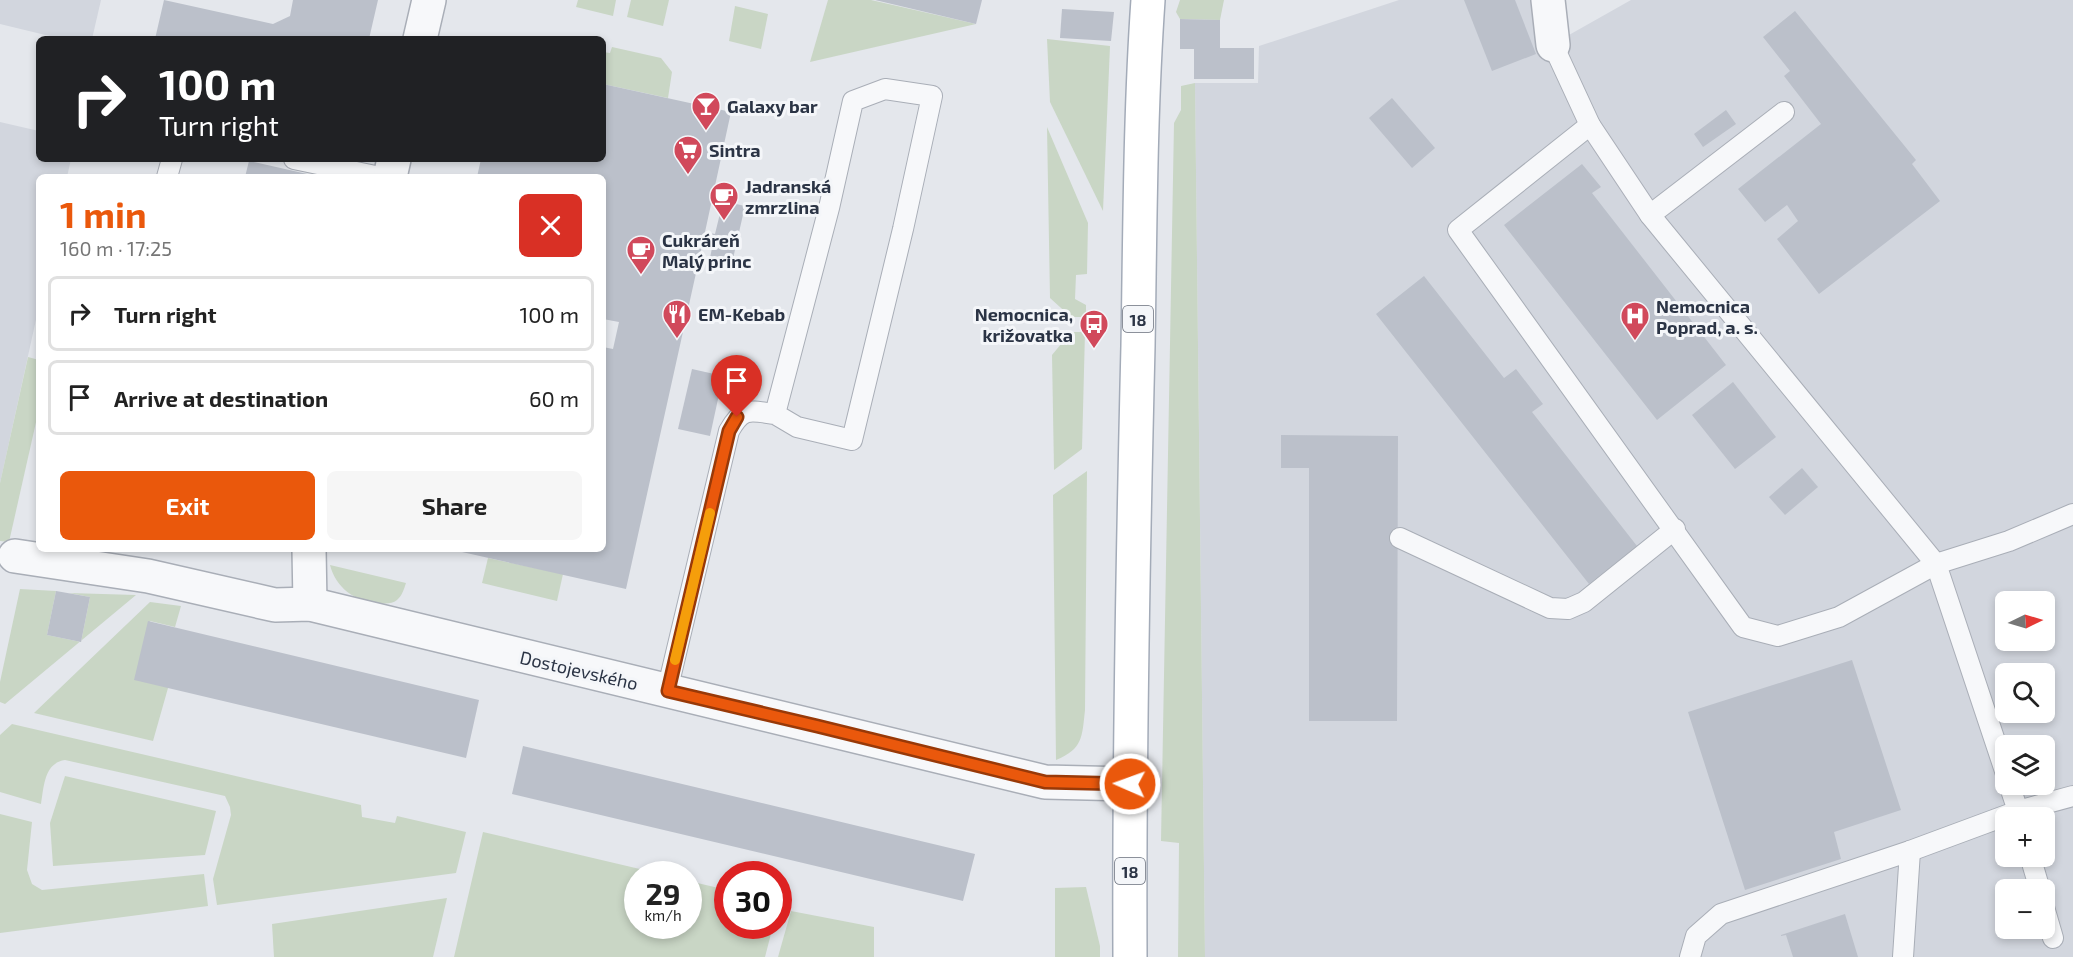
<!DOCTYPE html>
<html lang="en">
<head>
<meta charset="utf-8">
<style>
  :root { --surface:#fff; --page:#f6f6f6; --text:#222; --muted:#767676; --line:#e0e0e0; --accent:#ea580c }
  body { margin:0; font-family:"Exo 2",sans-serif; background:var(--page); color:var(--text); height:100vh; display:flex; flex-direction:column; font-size:22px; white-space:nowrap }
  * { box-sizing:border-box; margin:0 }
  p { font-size:20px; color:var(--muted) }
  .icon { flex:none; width:33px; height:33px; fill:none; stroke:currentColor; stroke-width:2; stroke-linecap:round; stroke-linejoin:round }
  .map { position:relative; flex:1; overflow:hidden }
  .details { position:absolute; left:36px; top:174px; width:570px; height:378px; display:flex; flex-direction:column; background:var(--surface); border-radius:9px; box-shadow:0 3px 9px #0003 }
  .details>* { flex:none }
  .guide { position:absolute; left:36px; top:36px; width:570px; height:126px; border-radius:9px; box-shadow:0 3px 9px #0003; background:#202124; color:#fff; overflow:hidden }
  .needle { width:39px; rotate:85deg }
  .buttons { position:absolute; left:1995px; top:591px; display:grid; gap:12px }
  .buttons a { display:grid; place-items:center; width:60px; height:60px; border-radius:9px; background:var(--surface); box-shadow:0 3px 9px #0003; font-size:30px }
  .speed { position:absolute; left:624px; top:861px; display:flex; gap:12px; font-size:30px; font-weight:700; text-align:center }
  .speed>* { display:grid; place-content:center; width:78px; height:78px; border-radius:50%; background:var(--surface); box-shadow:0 3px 9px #0003; line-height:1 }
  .speed small { font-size:15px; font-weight:400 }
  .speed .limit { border:9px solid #d22; background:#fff; color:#111 }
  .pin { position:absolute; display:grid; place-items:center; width:51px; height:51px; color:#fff; margin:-62px -26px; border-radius:50% 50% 50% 0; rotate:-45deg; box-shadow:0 0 6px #0007 }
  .pin .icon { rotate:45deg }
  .me { position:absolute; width:66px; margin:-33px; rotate:272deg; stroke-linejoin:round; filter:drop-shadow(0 0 4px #0008) }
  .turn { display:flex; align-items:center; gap:21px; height:126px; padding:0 24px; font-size:27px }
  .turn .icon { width:78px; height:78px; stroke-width:2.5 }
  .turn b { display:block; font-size:42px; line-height:51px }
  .round { display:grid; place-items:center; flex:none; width:63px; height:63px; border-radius:9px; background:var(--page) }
  .overview { display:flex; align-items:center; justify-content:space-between; height:102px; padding:0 24px }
  h1 { font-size:36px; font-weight:700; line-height:45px; color:var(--accent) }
  .cta { display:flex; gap:12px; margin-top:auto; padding:12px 24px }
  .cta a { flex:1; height:69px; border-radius:9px; background:var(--accent); color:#fff; font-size:24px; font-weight:700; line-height:69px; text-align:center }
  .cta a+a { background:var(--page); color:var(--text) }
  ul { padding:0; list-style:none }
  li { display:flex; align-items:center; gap:18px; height:75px; margin:0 12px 9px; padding:0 12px; border:3px solid var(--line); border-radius:9px }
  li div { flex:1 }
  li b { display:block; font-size:22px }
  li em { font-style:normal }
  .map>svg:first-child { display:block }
  .built { fill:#d2d6de; fill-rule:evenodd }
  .green { fill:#c9d6c5 }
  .building { fill:#bbc0ca }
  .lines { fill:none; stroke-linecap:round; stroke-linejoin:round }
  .lane-casing { stroke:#a9aeb7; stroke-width:22 }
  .street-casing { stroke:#a9aeb7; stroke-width:36 }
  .primary-casing { stroke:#a3abb8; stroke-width:36 }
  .lane { stroke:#f7f8fa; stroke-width:20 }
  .street { stroke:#f7f8fa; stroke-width:33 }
  .primary { stroke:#fff; stroke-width:33 }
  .route-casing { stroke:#983908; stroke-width:15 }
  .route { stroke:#ea580c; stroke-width:10 }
  .slow { stroke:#f59e0b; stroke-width:10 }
  .labels { text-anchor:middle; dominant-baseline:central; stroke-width:6; stroke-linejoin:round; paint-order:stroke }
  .shield { fill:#f4f6f9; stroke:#676e7b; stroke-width:1.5 }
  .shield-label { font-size:16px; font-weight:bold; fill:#2b3445 }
  .poi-label { font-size:18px; font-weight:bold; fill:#2b3445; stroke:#f4f6f9; text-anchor:start }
  .street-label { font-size:18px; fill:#2b3445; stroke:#f4f6f9 }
</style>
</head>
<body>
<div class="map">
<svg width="2073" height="957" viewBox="0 0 2073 957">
  <rect width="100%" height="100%" fill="#e4e7ec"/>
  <!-- built -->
  <g class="built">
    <polygon points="0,0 101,0 92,39 62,39 0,24"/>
    <path d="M 1399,0 L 1548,0 L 1553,44 L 1631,0 L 2073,0 L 2073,957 L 1205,957 L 1195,83 L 1258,83 L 1259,46 ZM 2006,602 L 2044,602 L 2044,640 L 2006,640 ZM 2006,674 L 2044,674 L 2044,712 L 2006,712 ZM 2006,746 L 2044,746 L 2044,784 L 2006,784 ZM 2006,818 L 2044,818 L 2044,856 L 2006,856 ZM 2006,890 L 2044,890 L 2044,928 L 2006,928 Z"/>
    <polygon points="0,122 39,131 39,159 71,159 67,177 39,177 39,306 0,483"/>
  </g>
  <!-- green -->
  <g class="green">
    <polygon points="578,0 616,0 613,16 576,7"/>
    <polygon points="631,0 669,0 663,26 627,17"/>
    <polygon points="828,0 871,0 976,24 810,62"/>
    <polygon points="1180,0 1224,0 1220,20 1180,19 1176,12"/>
    <polygon points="735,6 768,14 761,49 729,41"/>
    <polygon points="1047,39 1110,46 1103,211 1050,102"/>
    <polygon points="612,47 661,58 672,72 668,98 603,84 603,52 610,53"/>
    <polygon points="1195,83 1205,957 1178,957 1179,843 1161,841 1174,123 1181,110 1181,86"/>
    <polygon points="1047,127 1088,223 1087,274 1076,275 1075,299 1086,305 1086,317 1071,317 1050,298"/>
    <polygon points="1071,332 1085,332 1082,449 1054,470 1052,355"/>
    <polygon points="28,357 39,360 39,409 9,542 0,541 0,483"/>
    <path d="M 1087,471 L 1085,710 C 1082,737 1083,749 1056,760 L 1053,495 Z"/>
    <polygon points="488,558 563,574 557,601 482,583"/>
    <path d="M 330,565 L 406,583 C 404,589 402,596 397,600 C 392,604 385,604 379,603 C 355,602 336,588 330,565 Z"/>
    <polygon points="20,589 56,591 47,635 81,642 90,597 69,593 136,595 5,704 0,702 0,682"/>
    <polygon points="150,602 181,606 175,627 150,621 168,688 153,741 34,713"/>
    <path d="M 12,724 L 361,805 L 362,817 L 395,823 L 397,816 L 466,832 L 456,873 L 217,905 L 213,879 L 231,815 L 230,807 L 225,796 L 65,760 C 44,763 44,787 41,804 L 0,792 L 0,735 Z"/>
    <polygon points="65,776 216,811 205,855 53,866 50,823"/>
    <polygon points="0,814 32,822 27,870 32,884 42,890 204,874 208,906 0,933"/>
    <polygon points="483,832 661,874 638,874 638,926 688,926 689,881 727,890 728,926 773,926 765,957 454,957"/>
    <polygon points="1086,887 1100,946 1100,957 1055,957 1055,888"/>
    <polygon points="447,898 433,957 274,957 272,924"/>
    <polygon points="791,911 874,927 874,957 778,957"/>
  </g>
  <!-- building -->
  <g class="building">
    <polygon points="164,0 273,24 290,16 293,0 378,0 369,39 155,39"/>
    <polygon points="875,0 982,0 976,24"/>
    <polygon points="1464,0 1515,0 1536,54 1492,71"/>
    <polygon points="1062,9 1114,12 1111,41 1060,38"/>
    <polygon points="1795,11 1916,160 1912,164 1940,201 1819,294 1777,239 1798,221 1787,205 1765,222 1738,189 1821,124 1784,76 1790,71 1763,37"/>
    <polygon points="1180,19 1220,20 1220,48 1254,48 1254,79 1194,79 1194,49 1180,49"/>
    <polygon points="603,84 731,112 705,232 715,234 723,201 745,206 732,263 710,258 712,248 702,246 626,589 453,550 603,549 603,347 613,349 619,322 603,319 603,177 477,177 481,159 603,159"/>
    <polygon points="1392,98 1435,148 1412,168 1369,118"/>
    <polygon points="1726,110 1736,124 1703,147 1694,134"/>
    <polygon points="249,161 316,176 316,177 245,177"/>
    <polygon points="1582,164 1601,187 1592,193 1726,365 1657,420 1504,225"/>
    <polygon points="1424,276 1504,378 1516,369 1543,404 1532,412 1637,546 1589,584 1376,314"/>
    <polygon points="692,369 723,376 710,436 678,429"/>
    <polygon points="1733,382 1776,437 1735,469 1692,415"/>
    <polygon points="1281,435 1398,436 1397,721 1309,721 1309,468 1281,468"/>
    <polygon points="1802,468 1818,487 1785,515 1769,497"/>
    <polygon points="56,591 90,597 81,642 47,635"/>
    <polygon points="148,621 479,700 466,758 134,680"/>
    <polygon points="1852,660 1901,810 1834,832 1841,859 1745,890 1688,712"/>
    <polygon points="523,746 975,854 963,901 512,794"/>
    <polygon points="1845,914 1858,957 1793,957 1786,935 1781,936 1781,935"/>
  </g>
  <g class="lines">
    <!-- lane casing -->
    <g class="lane-casing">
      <g id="lane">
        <polyline points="1553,45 1590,125 1650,215 1936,564 2006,774"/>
        <polyline points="1590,125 1458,230 1743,627 1778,636 1839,617 1936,564 2009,541 2073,514"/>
        <polyline points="294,159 380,177"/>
        <polyline points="167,177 172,159"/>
        <polyline points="1650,215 1784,112"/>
        <polyline points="1400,538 1550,608 1568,609 1584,602 1675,529"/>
        <path d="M 667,691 L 729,431 C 743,406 750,411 775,414 L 829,208 L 853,101 L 885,89 L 932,96 L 903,229 L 852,440 L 797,427 L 775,414"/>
        <polyline points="2019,818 2018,811 2073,796"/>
        <polyline points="2030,856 2040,890"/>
        <polyline points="2044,907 2053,938"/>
        <polyline points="1690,957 1696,936 1721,914 1910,851 2018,811 2009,784"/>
        <polyline points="1903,957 1910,851"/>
      </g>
    </g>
    <!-- street casing -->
    <g class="street-casing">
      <g id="street">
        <polyline points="1548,0 1553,45"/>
        <polyline points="420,39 429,0"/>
        <polyline points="390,177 394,159"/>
        <polyline points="309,549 310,604"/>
        <polyline points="15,556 148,576 275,605 310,604 1045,782 1130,784"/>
      </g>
    </g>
    <!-- primary casing -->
    <g class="primary-casing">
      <path id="primary" d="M 1130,957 C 1129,753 1133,550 1138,346 C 1140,231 1140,115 1148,0"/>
    </g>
    <!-- lane -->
    <use href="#lane" class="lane"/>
    <!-- street -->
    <use href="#street" class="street"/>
    <!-- primary -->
    <use href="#primary" class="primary"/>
  </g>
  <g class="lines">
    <!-- route casing -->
    <g class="route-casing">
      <polyline id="route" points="737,417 729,431 668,691 817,726 1045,782 1130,784"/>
    </g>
    <!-- route -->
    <use href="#route" class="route"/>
    <!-- slow -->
    <polyline class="slow" points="675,660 710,513"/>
  </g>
  <!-- icons -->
  <defs>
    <g id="bar-pin" transform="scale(1.5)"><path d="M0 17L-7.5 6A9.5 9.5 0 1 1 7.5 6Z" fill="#d1495b" stroke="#f4f6f9"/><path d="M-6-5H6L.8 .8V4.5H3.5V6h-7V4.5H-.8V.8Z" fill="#fff"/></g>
    <g id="supermarket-pin" transform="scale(1.5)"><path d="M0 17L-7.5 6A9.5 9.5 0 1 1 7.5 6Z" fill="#d1495b" stroke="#f4f6f9"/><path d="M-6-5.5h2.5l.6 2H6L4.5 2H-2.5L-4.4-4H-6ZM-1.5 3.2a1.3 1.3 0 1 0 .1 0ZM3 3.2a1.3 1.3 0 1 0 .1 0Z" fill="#fff"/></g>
    <g id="cafe-pin" transform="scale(1.5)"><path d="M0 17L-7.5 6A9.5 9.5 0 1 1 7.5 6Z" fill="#d1495b" stroke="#f4f6f9"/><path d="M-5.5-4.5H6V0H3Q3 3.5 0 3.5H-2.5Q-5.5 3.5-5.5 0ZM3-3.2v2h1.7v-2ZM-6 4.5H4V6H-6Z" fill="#fff"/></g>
    <g id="restaurant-pin" transform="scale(1.5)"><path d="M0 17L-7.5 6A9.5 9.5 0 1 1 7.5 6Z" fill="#d1495b" stroke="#f4f6f9"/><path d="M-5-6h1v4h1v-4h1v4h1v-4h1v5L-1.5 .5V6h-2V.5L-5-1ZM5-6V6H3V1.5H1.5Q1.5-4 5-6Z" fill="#fff"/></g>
    <g id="hospital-pin" transform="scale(1.5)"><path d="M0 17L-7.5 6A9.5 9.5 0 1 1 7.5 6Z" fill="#d1495b" stroke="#f4f6f9"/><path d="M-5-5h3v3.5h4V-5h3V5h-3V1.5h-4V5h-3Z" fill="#fff"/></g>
    <g id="bus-pin" transform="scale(1.5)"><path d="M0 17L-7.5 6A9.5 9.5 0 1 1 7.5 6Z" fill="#d1495b" stroke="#f4f6f9"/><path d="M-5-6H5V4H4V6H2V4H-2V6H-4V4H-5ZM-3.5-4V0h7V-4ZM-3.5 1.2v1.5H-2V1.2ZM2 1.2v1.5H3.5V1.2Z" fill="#fff"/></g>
  </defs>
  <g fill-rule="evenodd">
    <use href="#bar-pin" x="706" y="106"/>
    <use href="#supermarket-pin" x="688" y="150"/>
    <use href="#cafe-pin" x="724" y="196"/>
    <use href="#cafe-pin" x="641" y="250"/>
    <use href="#restaurant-pin" x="677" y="314"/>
    <use href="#hospital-pin" x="1635" y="316"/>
    <use href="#bus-pin" x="1094" y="324"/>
  </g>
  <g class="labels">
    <!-- shield labels -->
    <g class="shield">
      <rect x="1123" y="306" width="30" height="26" rx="4.5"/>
      <rect x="1115" y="858" width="30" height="26" rx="4.5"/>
    </g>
    <g class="shield-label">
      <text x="1138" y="319">18</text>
      <text x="1130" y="871">18</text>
    </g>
    <!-- poi labels -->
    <g class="poi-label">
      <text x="727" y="106">Galaxy bar</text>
      <text x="709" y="150">Sintra</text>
      <text x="745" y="186">Jadranská<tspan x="745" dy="21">zmrzlina</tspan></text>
      <text x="662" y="240">Cukráreň<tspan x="662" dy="21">Malý princ</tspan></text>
      <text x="1656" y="306">Nemocnica<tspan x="1656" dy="21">Poprad, a. s.</tspan></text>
      <text x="698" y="314">EM-Kebab</text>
      <text x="1073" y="314" text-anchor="end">Nemocnica,<tspan x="1073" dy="21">križovatka</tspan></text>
    </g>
    <!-- street labels -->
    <g class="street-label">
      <text transform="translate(579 670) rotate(13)">Dostojevského</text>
    </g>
  </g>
</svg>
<div class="buttons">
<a><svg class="needle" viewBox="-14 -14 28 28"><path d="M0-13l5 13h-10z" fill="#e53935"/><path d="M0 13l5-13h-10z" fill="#767676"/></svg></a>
<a><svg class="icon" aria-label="search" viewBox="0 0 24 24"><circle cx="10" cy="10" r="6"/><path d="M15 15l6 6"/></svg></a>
<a><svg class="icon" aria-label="layers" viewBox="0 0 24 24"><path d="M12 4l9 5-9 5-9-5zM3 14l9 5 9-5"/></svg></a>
<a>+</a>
<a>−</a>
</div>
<div class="speed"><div>29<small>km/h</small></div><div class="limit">30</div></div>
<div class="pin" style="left:737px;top:417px;background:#d93025"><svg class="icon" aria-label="arrive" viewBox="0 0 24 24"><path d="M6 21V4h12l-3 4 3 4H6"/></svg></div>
<svg class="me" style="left:1130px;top:784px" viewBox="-20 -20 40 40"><circle r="17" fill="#ea580c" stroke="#fff" stroke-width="3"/><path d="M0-11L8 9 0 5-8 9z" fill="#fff"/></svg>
<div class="guide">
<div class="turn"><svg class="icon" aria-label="right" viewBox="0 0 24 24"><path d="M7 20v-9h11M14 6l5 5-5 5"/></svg><div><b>100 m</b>Turn right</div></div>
</div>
<section class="details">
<div class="overview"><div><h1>1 min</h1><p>160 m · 17:25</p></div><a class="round" style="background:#d93025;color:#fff"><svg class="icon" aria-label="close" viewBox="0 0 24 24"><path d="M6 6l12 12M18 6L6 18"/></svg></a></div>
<ul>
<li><svg class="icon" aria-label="right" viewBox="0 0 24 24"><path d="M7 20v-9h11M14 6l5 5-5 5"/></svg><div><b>Turn right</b></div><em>100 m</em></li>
<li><svg class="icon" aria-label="arrive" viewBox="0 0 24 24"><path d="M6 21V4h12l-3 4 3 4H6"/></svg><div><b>Arrive at destination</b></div><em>60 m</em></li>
</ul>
<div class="cta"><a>Exit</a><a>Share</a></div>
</section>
</div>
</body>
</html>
